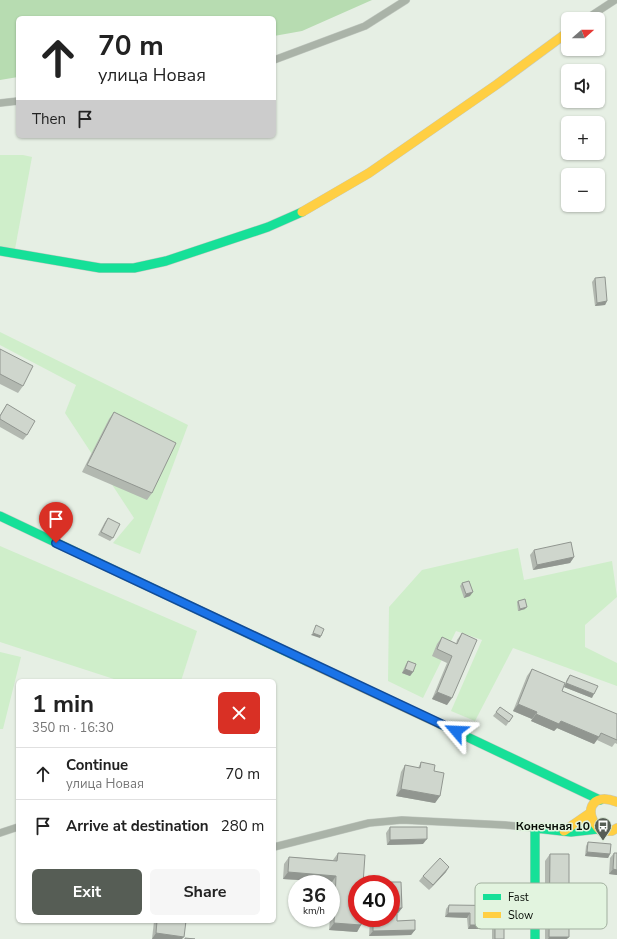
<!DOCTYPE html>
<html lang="en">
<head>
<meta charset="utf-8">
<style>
  :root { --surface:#fff; --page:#f6f6f6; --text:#222; --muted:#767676; --line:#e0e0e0; --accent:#565d55 }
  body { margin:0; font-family:"Nunito Sans",sans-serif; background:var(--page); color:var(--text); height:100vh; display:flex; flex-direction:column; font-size:15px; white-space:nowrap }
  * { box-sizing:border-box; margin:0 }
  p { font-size:13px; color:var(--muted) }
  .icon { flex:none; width:22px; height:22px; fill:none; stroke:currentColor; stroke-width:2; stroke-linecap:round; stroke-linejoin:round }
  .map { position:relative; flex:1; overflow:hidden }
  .sheet { position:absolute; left:16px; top:679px; width:260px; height:244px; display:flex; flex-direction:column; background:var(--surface); border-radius:6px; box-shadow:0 1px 3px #0004 }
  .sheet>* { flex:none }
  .hud { position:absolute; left:16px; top:16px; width:260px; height:122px; border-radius:6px; box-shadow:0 1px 3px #0004; background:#fff; color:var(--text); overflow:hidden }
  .needle { width:26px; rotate:69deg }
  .controls { position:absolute; left:561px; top:12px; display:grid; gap:8px }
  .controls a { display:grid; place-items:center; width:44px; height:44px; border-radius:6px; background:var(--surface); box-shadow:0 1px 3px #0004; font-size:20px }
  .speed { position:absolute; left:288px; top:875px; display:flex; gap:8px; font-size:20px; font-weight:700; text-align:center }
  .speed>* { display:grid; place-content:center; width:52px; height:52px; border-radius:50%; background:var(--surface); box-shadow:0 1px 3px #0004; line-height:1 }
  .speed small { font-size:10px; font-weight:400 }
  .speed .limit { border:6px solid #d22; background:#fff; color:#111 }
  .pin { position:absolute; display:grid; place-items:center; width:34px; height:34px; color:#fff; margin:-41px -17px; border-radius:50% 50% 50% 0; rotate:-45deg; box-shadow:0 0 4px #0007 }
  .pin .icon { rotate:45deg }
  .me { position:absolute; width:44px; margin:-22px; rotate:296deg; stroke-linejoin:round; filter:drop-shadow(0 0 3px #0008) }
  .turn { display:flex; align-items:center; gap:14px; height:84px; padding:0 16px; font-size:18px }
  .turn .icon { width:52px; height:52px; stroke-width:2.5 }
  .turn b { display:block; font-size:28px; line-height:34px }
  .then { display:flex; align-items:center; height:38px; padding:0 16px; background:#0003; gap:8px; font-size:15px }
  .round { display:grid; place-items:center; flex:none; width:42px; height:42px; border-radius:6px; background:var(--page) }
  .overview { display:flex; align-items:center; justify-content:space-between; height:68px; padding:0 16px }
  h1 { font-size:24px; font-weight:700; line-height:30px }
  .button { display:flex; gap:8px; margin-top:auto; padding:8px 16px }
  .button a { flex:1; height:46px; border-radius:6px; background:var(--accent); color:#fff; font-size:16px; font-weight:700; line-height:46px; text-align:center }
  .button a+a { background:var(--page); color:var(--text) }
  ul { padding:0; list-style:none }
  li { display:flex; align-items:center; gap:12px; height:52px; padding:0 16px; border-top:1px solid var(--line) }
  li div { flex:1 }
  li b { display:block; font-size:15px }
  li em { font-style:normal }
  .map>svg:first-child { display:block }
  .green { fill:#cfeeca }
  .forest { fill:#b7dcb1 }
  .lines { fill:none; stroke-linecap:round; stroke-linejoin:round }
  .street-casing { stroke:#c3cac2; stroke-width:8 }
  .fast-casing { stroke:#c3cac2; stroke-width:10 }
  .slow-casing { stroke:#c3cac2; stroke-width:10 }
  .street { stroke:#aab3a8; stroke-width:7 }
  .fast { stroke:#16e098; stroke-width:9 }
  .slow { stroke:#ffcf43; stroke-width:9 }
  .wall { fill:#b2b8b0 }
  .shaded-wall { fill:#919690 }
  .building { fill:#cfd6cd; stroke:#919690 }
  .route-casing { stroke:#114b97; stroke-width:10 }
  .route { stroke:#1a73e8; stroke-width:7 }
  .labels { text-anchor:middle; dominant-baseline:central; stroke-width:3; stroke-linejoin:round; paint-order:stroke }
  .poi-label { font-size:12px; font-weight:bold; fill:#090e08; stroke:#e2f4df; text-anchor:end }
  .key { fill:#e2f4df; stroke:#a1af9e; stroke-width:1 }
  .key-label { font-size:11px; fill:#090e08 }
</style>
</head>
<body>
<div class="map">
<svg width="617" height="939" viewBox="0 0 617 939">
  <rect width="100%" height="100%" fill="#e6efe4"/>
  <!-- green -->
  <g class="green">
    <polygon points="0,155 23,155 32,157 15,249 0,246"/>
    <polygon points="0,332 188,425 140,554 113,543 134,518 65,413 76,385 0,345"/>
    <polygon points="0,546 197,631 181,681 120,681 0,642"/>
    <polygon points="518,548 524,580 612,561 617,597 585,625 585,647 617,663 617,686 513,648 475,721 451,711 482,640 456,631 423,698 388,681 389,607 422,570"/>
    <polygon points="0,652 21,657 3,729 0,729"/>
  </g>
  <!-- forest -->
  <polygon class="forest" points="0,0 372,0 302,31 274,36 274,18 18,18 18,77 0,80"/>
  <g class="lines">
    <!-- street casing -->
    <g class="street-casing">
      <g id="street">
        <polyline points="586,19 615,0"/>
        <polyline points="274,60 365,26 406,0"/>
        <polyline points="0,103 18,101"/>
        <polyline points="0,833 18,827"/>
        <polyline points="274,847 369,823 402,820 505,825 535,828"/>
      </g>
    </g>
    <!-- fast casing -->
    <g class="fast-casing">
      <g id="fast">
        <polyline points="0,251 100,268 134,268 166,261 268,227 302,212"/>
        <polyline points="0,516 308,662"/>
        <polyline points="440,724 600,800"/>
        <polyline points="535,939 535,828 571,832 598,829"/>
      </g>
    </g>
    <!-- slow casing -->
    <g class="slow-casing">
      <g id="slow">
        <polyline points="302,212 369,173 496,85 568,32"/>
        <polyline points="308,662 440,724"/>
        <path d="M 617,802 C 591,791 582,813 601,831 L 612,831 L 617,828"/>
        <polyline points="564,831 590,813"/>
      </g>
    </g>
    <!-- street -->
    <use href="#street" class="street"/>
    <!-- fast -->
    <use href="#fast" class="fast"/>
    <!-- slow -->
    <use href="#slow" class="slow"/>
  </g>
  <!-- wall -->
  <g class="wall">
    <polygon points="595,278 607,301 605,305 595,306 592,282"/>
    <polygon points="0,349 23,386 18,393 0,384"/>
    <polygon points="7,404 27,435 23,440 0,427 0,415"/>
    <polygon points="114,412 152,493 147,500 82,472 109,419"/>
    <polygon points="108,518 113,538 110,541 98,535 105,522"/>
    <polygon points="534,550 574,557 570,563 533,570 530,555"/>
    <polygon points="462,583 470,596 464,598 460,586"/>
    <polygon points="518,601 525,609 518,611 517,602"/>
    <polygon points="462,633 447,705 432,699 447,663 432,656 437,644 442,637 456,644 457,640"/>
    <polygon points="408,661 413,672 410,676 402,673 406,664"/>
    <polygon points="532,669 562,691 617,714 617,744 615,743 612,747 597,740 594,744 557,728 554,731 531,721 532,719 513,711 527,676"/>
    <polygon points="570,675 592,698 564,687 567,679"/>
    <polygon points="500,707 513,716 506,726 493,716"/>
    <polygon points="421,762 434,771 440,796 435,803 396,796 401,772 405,765 418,768"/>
    <polygon points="390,827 423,844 387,845 386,833"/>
    <polygon points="588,842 610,854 608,858 585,856 586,846"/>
    <polygon points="338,853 361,925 357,932 329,930 330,918 331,918 332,882 283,879 284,864 289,857 333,860"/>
    <polygon points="614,853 617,875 609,874 610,858"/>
    <polygon points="550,854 567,939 545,939 545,861"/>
    <polygon points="446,872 429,890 419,881 423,876"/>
    <polygon points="386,882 401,882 402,908 398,913 397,913 397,921 415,920 415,930 411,935 369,936 370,919 371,918 391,918 391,884 385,884"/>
    <polygon points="449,905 521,919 520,924 517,928 504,927 504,939 492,939 492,929 468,929 467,918 445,917 446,909"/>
    <polygon points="154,921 186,921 182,939 152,939"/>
  </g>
  <!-- shaded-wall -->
  <g class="shaded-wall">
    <polygon points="607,301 605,305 595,306 597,303"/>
    <polygon points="574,557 570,563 533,570 537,565"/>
    <polygon points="473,592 470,596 464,598 466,594"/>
    <polygon points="527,607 525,609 518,611 520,609"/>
    <polygon points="313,633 321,636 320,638 311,635"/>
    <polygon points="405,669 413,672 410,676 402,673"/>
    <polygon points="566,683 594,694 592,698 564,687"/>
    <polygon points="437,692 452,698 447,705 432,699"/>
    <polygon points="518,704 537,712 532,719 513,711"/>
    <polygon points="536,714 561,721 599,737 594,744 557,728 554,731 531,721"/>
    <polygon points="401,789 440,796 435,803 396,796"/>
    <polygon points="427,839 423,844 387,845 390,840"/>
    <polygon points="587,852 610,854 608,858 585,856"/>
    <polygon points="449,867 446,872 429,890 433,885"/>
    <polygon points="613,869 617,870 617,875 609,874"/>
    <polygon points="288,872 336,876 332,882 283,879"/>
    <polygon points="397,908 402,908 398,913 393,913"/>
    <polygon points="448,913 470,913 467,918 445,917"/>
    <polygon points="504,922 520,924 517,928 501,927"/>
    <polygon points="334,923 361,925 357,932 329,930"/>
    <polygon points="470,925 495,925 492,929 468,929"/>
    <polygon points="415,930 411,935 369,936 373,931"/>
    <polygon points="156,933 184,937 182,939 152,939"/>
    <polygon points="549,937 569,937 567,939 548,939"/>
  </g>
  <!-- building -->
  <g class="building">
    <polygon points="605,277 607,301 597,303 595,278"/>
    <polygon points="0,349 33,366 23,386 0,374"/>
    <polygon points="7,404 35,421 27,435 0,419 0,416"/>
    <polygon points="114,412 176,443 152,493 87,465"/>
    <polygon points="108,518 120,524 113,538 101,532"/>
    <polygon points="571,542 574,557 537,565 534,550"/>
    <polygon points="469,581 473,592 466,594 462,583"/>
    <polygon points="525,599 527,607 520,609 518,601"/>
    <polygon points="316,625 324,629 321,636 313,633"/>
    <polygon points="462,633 477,640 452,698 437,692 452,656 437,649 442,637 457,644"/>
    <polygon points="408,661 416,664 413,672 405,669"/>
    <polygon points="532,669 565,683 562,691 617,714 617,740 601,733 599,737 561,721 559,724 536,714 537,712 518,704"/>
    <polygon points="570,675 598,686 594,694 566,683"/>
    <polygon points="500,707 513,716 509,722 496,712"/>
    <polygon points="421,762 435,765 434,771 444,773 440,796 401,789 405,765 420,768"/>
    <polygon points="390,827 427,827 427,839 390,840"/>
    <polygon points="588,842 611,844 610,854 587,852"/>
    <polygon points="338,853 365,855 363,884 357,884 357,918 362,918 361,925 334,923 336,876 288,872 289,857 337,861"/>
    <polygon points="614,853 617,853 617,870 613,869"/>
    <polygon points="550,854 569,854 569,937 549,937"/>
    <polygon points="440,858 449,867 433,885 423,876"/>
    <polygon points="386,882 401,882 402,908 397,908 397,921 415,920 415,930 373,931 373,918 391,918 391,884 386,884"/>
    <polygon points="449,905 524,906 524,914 521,914 520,924 504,922 504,939 495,939 495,925 470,925 470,913 448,913"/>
    <polygon points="157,921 186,921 184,937 156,933"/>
    <polygon points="185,938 195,939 185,939"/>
  </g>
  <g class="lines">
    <!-- route casing -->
    <g class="route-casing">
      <polyline id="route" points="56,543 456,731"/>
    </g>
    <!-- route -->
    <use href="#route" class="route"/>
  </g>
  <!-- icons -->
  <defs>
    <g id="bus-pin" transform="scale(0.9)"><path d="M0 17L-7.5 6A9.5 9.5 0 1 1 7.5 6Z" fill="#565d55" stroke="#e2f4df"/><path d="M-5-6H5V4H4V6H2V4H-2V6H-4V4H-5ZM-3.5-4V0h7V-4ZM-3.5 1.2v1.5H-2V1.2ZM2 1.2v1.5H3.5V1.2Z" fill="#fff"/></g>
  </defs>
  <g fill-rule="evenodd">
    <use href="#bus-pin" x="603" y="826"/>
  </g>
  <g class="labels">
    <!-- poi labels -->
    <g class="poi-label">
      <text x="590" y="826">Конечная 10</text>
    </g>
  </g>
  <!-- legend -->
  <rect x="475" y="883" width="132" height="46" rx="6" class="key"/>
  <rect x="483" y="894" width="18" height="6" fill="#16e098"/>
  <rect x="483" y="912" width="18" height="6" fill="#ffcf43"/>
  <g class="key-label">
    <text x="508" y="901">Fast</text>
    <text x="508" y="919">Slow</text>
  </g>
</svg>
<div class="controls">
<a><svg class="needle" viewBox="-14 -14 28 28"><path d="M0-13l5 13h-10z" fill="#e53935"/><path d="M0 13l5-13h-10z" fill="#767676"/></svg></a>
<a><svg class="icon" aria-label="sound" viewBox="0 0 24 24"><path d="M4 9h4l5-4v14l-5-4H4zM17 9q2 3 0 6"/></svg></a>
<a>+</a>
<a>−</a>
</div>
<div class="speed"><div>36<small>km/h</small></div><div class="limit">40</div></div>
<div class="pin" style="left:56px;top:543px;background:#d93025"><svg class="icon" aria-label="arrive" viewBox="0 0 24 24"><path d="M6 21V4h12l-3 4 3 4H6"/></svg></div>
<svg class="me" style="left:456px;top:731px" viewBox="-20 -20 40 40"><path d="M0-17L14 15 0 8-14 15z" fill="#1a73e8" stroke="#fff" stroke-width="4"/></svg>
<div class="hud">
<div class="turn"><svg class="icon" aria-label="ahead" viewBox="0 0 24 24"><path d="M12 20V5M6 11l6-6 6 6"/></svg><div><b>70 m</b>улица Новая</div></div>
<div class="then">Then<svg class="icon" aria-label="arrive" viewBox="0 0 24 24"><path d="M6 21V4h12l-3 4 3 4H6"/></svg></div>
</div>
<section class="sheet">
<div class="overview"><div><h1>1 min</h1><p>350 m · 16:30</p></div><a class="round" style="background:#d93025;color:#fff"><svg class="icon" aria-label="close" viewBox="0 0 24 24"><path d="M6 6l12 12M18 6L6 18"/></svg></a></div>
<ul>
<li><svg class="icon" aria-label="ahead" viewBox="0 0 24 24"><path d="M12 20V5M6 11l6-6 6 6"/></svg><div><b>Continue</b><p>улица Новая</p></div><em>70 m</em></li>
<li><svg class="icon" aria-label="arrive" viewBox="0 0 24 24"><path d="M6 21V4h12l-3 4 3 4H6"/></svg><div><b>Arrive at destination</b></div><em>280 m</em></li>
</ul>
<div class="button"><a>Exit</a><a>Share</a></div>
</section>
</div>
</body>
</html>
